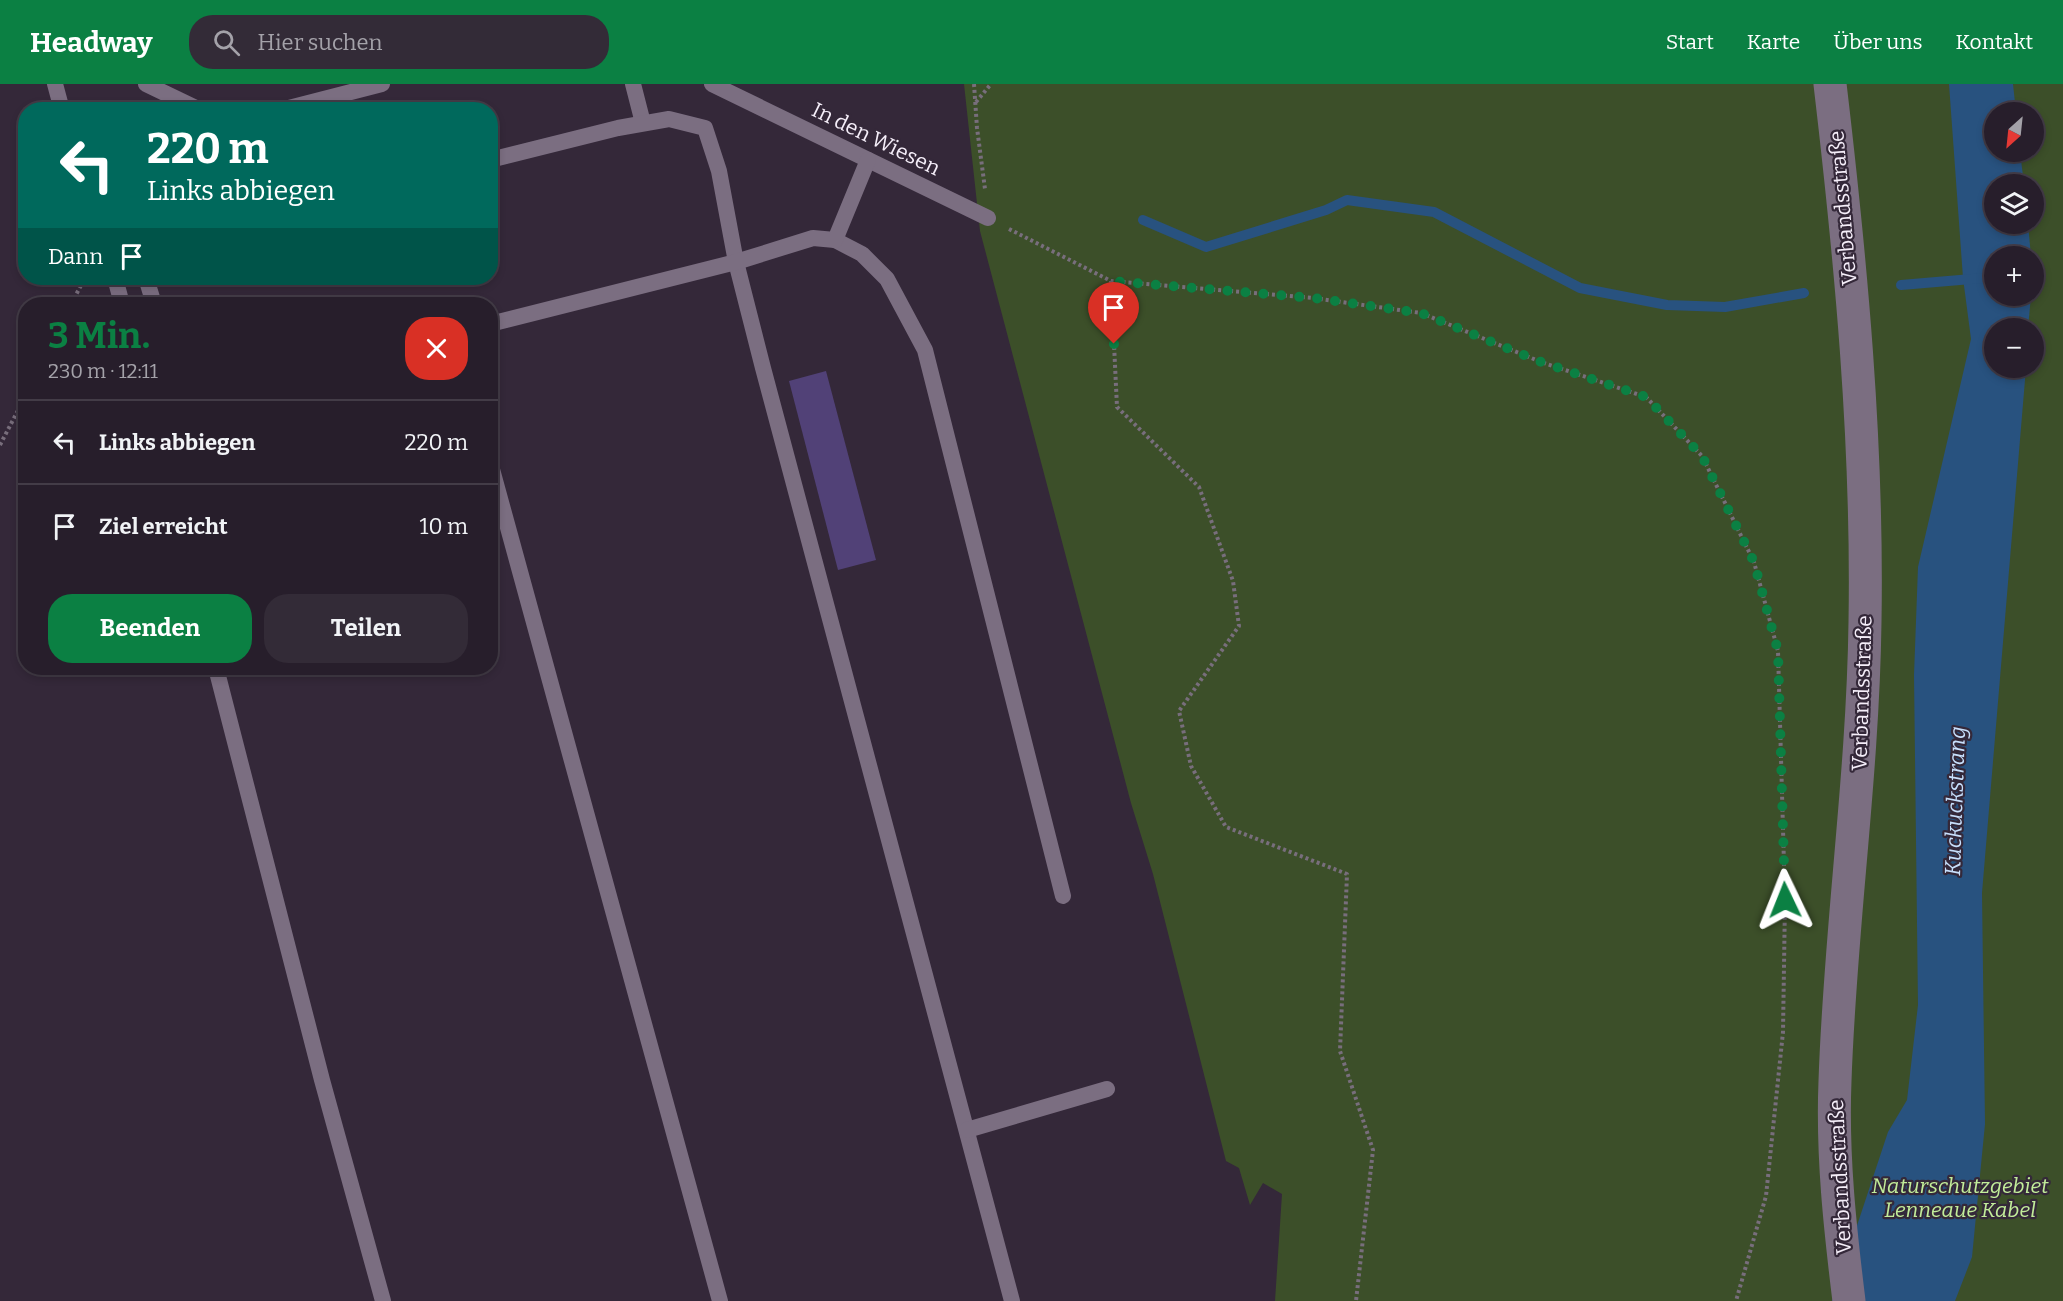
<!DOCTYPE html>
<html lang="de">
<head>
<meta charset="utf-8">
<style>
  :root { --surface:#271e2b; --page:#332b37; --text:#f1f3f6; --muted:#a4a2a9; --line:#433c47; --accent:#0b8043 }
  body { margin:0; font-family:Bitter,serif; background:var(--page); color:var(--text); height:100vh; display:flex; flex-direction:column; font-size:22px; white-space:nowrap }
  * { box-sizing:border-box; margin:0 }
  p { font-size:20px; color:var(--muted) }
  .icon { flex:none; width:33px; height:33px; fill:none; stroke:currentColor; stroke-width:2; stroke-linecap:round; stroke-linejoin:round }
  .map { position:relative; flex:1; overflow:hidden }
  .details { position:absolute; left:18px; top:213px; width:480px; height:378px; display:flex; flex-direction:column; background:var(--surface); border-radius:24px; box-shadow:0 3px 9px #0003,0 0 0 2px var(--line) }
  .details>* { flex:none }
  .banner { position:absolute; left:18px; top:18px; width:480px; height:183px; border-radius:24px; box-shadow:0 3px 9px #0003,0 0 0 2px var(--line); background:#00695c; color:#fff; overflow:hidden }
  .needle { width:39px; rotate:207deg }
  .fabs { position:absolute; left:1984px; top:18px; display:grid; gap:12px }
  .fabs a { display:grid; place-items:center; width:60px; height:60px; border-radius:50%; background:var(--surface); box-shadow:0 3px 9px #0003,0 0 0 2px var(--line); font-size:30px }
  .pin { position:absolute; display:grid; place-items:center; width:51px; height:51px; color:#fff; margin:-62px -26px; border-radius:50% 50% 50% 0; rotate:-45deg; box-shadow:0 0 6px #0007 }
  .pin .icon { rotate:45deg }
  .me { position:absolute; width:66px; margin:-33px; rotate:358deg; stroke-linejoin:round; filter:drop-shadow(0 0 4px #0008) }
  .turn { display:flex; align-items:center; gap:21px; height:126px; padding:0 30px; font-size:27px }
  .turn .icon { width:78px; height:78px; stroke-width:2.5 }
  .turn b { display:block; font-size:42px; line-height:51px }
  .then { display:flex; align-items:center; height:57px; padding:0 30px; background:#0003; gap:12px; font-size:22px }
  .round { display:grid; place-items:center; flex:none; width:63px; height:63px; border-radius:24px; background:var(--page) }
  .headline { display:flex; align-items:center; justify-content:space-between; height:102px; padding:0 30px }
  h1 { font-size:36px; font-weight:700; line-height:45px; color:var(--accent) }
  .cta { display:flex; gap:12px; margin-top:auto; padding:12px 30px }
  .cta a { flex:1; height:69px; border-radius:24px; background:var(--accent); color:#fff; font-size:24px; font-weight:700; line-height:69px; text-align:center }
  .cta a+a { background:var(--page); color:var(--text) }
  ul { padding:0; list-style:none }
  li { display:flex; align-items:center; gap:18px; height:84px; padding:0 30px; border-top:2px solid var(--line) }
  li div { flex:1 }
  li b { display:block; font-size:22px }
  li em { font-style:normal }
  header { display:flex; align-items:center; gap:36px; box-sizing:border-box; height:84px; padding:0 30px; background:var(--accent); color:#fff }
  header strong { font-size:28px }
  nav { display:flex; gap:33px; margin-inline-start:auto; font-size:21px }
  .search { width:420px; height:54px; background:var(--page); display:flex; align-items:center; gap:15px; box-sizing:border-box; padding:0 21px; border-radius:24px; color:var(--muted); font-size:22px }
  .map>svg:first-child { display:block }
  .green { fill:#3c4f29; fill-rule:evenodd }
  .water { fill:#28527f }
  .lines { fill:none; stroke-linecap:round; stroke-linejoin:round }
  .stream { stroke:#28527f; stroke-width:10 }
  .building { fill:#514177 }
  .path { stroke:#786e7c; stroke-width:4; stroke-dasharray:3 3; stroke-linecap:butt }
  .lane { stroke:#7b6e81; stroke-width:16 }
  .secondary { stroke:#7b6e81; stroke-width:33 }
  .route { stroke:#0b8043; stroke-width:10; stroke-dasharray:0 18 }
  .labels { text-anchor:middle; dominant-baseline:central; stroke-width:4.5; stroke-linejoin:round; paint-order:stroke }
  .street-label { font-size:21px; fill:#f5eef9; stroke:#342839 }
  .park-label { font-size:21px; font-style:italic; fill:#c2ed9a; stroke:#342839 }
  .water-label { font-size:22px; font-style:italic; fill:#c7dffc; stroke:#342839 }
</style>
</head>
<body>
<header>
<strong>Headway</strong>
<div class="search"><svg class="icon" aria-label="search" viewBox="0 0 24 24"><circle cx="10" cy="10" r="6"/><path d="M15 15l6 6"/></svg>Hier suchen</div>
<nav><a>Start</a><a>Karte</a><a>Über uns</a><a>Kontakt</a></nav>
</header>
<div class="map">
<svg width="2063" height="1217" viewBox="0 0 2063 1217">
  <rect width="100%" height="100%" fill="#342839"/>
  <!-- green -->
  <path class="green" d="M 964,0 L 2063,0 L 2063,1217 L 1275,1217 L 1282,1110 L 1263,1099 L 1250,1121 L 1239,1084 L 1226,1077 L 1153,790 L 1131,719 L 980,147 ZM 1995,28 L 2034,28 L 2034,68 L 1995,68 ZM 1995,100 L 2034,100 L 2034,140 L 1995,140 ZM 1995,172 L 2034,172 L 2034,212 L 1995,212 ZM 1995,244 L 2034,244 L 2034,284 L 1995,284 Z"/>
  <!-- water -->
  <polygon class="water" points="1949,0 2013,0 2016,28 1995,28 1995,68 2020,68 2024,100 1995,100 1995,140 2028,140 2031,172 1995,172 1995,212 2031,212 2028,244 1995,244 1995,284 2026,284 1982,809 1985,1040 1972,1173 1955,1217 1832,1217 1888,1048 1907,1016 1918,921 1914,591 1918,483 1971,255 1963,194"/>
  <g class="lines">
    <!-- stream -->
    <g class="stream">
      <polyline points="1143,136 1206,163 1326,126 1347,116 1434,128 1580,204 1667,221 1725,223 1804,209"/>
      <polyline points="1901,201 1995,193"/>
    </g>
  </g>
  <!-- building -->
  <polygon class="building" points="826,287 876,476 838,486 789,297"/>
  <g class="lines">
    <!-- path -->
    <g class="path">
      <polyline points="974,0 977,44 985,105"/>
      <polyline points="976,18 991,0"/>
      <polyline points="1009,145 1111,197 1313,214 1421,229 1541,278 1646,313 1702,372 1754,478 1778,567 1785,816 1783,948 1766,1112 1736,1217"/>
      <polyline points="1111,197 1117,323 1199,403 1233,497 1239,542 1179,627 1191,682 1226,743 1347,790 1340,967 1373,1066 1356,1217"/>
      <polyline points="71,220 85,194"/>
      <polyline points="0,361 26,311"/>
    </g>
    <!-- lane -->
    <g class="lane">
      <polyline points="55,0 62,26"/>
      <polyline points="146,0 200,26"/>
      <polyline points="633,0 643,39"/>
      <polyline points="712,0 988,134"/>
      <polyline points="281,26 382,0"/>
      <polyline points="490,76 618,44 669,35 705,44 719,87 736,178 763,284 1012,1217"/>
      <polyline points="835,156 862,170 887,195 925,266 1063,812"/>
      <polyline points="115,194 122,220"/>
      <polyline points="146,194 154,220"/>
      <polyline points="490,240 736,178 813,154 835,156 868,76"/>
      <polyline points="490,378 720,1217"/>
      <polyline points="216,584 322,996 383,1217"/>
      <polyline points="967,1046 1107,1005"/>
    </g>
    <!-- secondary -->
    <path class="secondary" d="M 1830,0 C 1851,178 1868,359 1865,538 C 1863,692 1840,844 1835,997 C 1832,1071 1840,1144 1849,1217"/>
  </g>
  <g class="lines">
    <!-- route -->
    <polyline class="route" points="1114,260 1111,197 1313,214 1421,229 1541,278 1646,313 1702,372 1754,478 1778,567 1785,816"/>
  </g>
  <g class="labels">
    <!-- street labels -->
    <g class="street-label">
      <text transform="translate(876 55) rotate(26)">In den Wiesen</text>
      <text transform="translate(1843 124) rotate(-95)">Verbandsstraße</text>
      <text transform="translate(1862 609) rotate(-88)">Verbandsstraße</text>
      <text transform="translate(1840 1093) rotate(-93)">Verbandsstraße</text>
    </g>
    <!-- park labels -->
    <g class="park-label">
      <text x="1960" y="1102">Naturschutzgebiet<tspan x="1960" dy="24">Lenneaue Kabel</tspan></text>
    </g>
    <!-- water labels -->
    <g class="water-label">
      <text transform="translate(1955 717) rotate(-88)">Kuckuckstrang</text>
    </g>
  </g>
</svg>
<div class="fabs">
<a><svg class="needle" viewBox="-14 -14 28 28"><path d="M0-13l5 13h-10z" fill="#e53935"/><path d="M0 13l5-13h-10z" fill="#a4a2a9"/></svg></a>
<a><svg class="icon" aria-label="layers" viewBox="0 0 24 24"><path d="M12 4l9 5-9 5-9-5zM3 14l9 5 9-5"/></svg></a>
<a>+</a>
<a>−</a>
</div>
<div class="pin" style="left:1114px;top:260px;background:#d93025"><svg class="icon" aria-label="arrive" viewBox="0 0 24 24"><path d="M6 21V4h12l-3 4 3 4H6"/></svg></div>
<svg class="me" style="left:1785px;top:816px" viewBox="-20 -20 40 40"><path d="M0-17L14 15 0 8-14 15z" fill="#0b8043" stroke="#fff" stroke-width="4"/></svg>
<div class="banner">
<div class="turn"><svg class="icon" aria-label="left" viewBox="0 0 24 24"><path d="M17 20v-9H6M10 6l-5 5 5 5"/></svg><div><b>220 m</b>Links abbiegen</div></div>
<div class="then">Dann<svg class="icon" aria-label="arrive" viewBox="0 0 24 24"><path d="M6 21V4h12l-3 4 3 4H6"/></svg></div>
</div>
<section class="details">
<div class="headline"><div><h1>3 Min.</h1><p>230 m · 12:11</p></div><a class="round" style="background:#d93025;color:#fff"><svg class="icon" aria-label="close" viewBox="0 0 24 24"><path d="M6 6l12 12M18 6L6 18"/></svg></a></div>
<ul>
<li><svg class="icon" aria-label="left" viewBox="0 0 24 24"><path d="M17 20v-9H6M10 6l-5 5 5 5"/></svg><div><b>Links abbiegen</b></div><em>220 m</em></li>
<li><svg class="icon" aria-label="arrive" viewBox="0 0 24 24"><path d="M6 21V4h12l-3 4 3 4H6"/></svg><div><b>Ziel erreicht</b></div><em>10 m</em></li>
</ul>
<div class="cta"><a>Beenden</a><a>Teilen</a></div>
</section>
</div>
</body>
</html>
